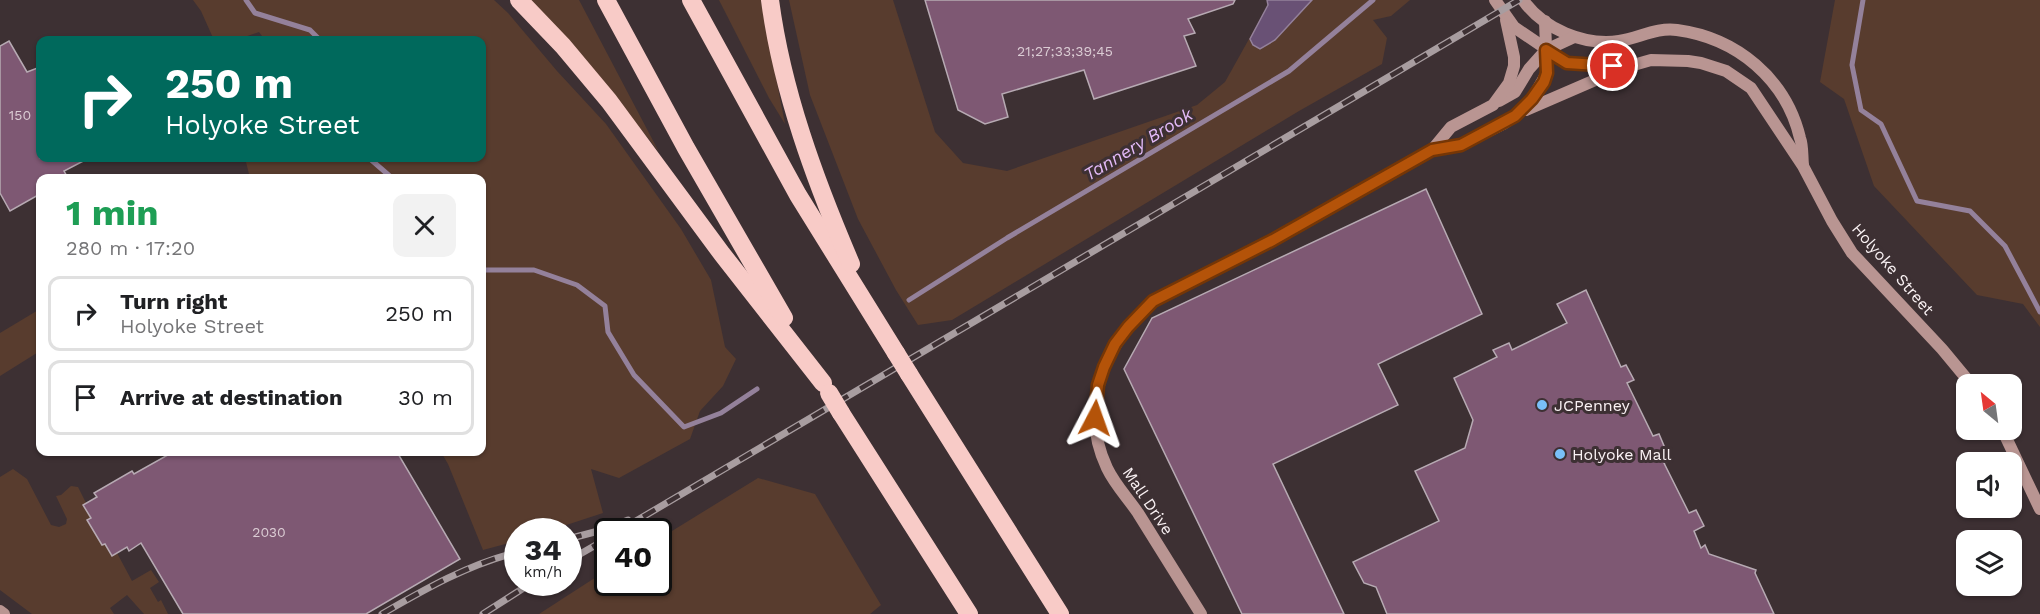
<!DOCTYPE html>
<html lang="en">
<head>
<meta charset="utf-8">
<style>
  :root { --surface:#fff; --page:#f2f2f2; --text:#202124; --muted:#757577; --line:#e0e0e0 }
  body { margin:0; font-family:"Work Sans",sans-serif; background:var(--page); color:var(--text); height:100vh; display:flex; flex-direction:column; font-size:22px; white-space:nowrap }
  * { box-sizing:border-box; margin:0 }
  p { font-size:20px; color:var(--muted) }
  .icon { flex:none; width:33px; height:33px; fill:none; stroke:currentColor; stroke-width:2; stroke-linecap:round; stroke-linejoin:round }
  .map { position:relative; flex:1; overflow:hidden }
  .side { position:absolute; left:36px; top:174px; width:450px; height:282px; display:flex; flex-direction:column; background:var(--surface); border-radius:12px; box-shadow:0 2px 4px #0004 }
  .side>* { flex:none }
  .hud { position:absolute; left:36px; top:36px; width:450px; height:126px; border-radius:12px; box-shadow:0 2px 4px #0004; background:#00695c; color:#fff; overflow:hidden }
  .needle { width:39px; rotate:331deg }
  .fabs { position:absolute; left:1956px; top:374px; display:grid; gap:12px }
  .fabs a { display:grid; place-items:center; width:66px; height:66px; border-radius:12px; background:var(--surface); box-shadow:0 2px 4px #0004; font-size:30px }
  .speed { position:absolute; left:504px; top:518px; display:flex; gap:12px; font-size:30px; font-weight:700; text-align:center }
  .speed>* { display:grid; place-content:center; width:78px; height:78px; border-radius:50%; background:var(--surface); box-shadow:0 2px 4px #0004; line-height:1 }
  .speed small { font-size:15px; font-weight:400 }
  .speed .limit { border:3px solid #111; border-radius:9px; background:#fff; color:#111 }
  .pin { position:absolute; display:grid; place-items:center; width:51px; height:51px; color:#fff; margin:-26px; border:3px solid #fff; border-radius:50%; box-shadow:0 2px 6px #0007 }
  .me { position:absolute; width:66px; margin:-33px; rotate:4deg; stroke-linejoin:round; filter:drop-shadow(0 0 4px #0008) }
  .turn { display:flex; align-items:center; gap:21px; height:126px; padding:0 30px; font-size:27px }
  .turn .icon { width:78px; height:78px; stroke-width:2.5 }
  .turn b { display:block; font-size:42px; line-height:51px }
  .round { display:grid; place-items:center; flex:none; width:63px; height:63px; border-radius:12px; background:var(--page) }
  .head { display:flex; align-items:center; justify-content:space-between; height:102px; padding:0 30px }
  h1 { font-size:36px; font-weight:700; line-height:45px; color:#1e9e55 }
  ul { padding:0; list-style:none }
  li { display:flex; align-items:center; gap:18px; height:75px; margin:0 12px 9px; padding:0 18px; border:3px solid var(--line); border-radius:12px }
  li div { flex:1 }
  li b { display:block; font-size:22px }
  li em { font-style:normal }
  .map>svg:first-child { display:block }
  .green { fill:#583c2e }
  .water { fill:#695175; stroke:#94819b; stroke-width:1.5 }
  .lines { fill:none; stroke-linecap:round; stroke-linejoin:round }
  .stream { stroke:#94819b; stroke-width:5 }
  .building { fill:#7e5873; stroke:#b7aab3; stroke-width:1.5 }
  .secondary { stroke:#b99592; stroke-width:12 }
  .highway { stroke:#f8cbc7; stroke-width:18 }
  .rail-casing { stroke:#a89da0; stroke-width:7 }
  .rail { stroke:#3d3033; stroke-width:4.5; stroke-dasharray:14; stroke-linecap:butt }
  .highway-bridge { stroke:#f8cbc7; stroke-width:18 }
  .route-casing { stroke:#753606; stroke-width:15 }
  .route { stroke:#b45309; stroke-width:10 }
  .poi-dot { fill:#79bff8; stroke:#3d3033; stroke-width:2 }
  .labels { text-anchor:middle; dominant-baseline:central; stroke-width:6; stroke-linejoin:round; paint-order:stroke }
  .number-label { font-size:14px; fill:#dbccd4 }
  .street-label { font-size:16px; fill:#faf2f4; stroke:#3d3033 }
  .poi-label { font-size:16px; fill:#faf2f4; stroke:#3d3033; text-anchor:start }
  .water-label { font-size:18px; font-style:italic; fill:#e3baf8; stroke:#3d3033 }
</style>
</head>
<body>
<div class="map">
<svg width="2040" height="614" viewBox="0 0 2040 614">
  <rect width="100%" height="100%" fill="#3d3033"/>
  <!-- green -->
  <g class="green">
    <polygon points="193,0 494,0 508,13 557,71 606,124 681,229 711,280 725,347 736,359 723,386 700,411 690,439 619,478 591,469 603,513 548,531 518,531 517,541 483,550 448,464 441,452 482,452 482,178 250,178 245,158 482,158 482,40 265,40 259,32 236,40 214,40 201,11"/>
    <polygon points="529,0 579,0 659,152 600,78"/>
    <polygon points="719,0 761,0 785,124 769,98"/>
    <polygon points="789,0 893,0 935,132 963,163 1007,171 1197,105 1225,82 1268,5 1267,0 1410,0 1391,16 1373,20 1387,38 1382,64 1299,111 952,320 918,325 896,290 858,219 810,95"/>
    <polygon points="1835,0 2040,0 2040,327 2023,304 1977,295 1874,186 1844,99 1820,82"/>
    <polygon points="40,309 40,351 0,376 0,333"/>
    <polygon points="13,469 27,479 51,525 59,527 66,524 67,519 56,496 61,495 71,486 78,487 86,503 83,505 91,518 87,520 102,545 105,544 117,553 132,581 151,570 159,582 150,588 158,602 161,600 168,614 144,614 127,595 110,608 114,614 32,614 0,590 0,477"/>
    <polygon points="758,478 815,494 881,605 870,614 539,614 607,570 608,582 658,582 659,539"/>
  </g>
  <!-- water -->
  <polygon class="water" points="1267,0 1312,0 1275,40 1260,49 1253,45 1250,39 1268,5"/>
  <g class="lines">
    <!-- stream -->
    <g class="stream">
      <polyline points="246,0 255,13 310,30 320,40"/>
      <polyline points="1863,0 1852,65 1861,110 1881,124 1917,201 1970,211 2005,246 2040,312"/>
      <polyline points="369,158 392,178"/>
      <polyline points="482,270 534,270 577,285 605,306 608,332 634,375 684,427 721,413 757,389"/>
      <polyline points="909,300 1007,238 1289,71 1373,0"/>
    </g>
  </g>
  <!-- building -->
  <g class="building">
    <polygon points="925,0 1235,0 1233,4 1188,19 1195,33 1184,36 1196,66 1094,99 1084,70 1002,94 1008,117 985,124 958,110"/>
    <polygon points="9,41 27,72 40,67 40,158 89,158 64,171 68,178 40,178 40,194 10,211 0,193 0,46"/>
    <polygon points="1426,189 1482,314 1378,364 1398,405 1273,464 1344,614 1242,614 1124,369 1152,318"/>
    <polygon points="1586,290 1621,367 1626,365 1634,380 1627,383 1653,436 1659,434 1670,460 1664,463 1689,513 1696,510 1704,526 1694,531 1701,548 1705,545 1709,554 1756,570 1755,573 1774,614 1387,614 1376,587 1364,583 1353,562 1439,521 1415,471 1465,448 1473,420 1454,378 1497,357 1493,350 1509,343 1512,350 1567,323 1557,304"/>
    <polygon points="173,452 397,452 460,559 366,614 183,614 141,543 129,551 127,547 112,556 105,544 102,545 87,520 91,518 83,505 97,497 94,493 132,471 134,474"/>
  </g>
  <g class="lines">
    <!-- secondary -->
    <g class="secondary">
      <polyline points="1495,0 1514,27 1567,63 1596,66 1630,66 1651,60 1688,61 1701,63 1726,71 1751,88 1803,166 1832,221 1852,253 1942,349 1971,384"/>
      <path d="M 1523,0 C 1543,29 1584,46 1619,41 C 1639,38 1657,27 1677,30 C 1737,38 1786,79 1800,138 C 1803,146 1802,156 1803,165"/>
      <polyline points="1499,101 1515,92 1529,69 1546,50 1574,37"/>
      <polyline points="1526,110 1623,68"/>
      <polyline points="1432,150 1451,127 1493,105 1509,83 1514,66 1514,57 1506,20"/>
      <polyline points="2002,429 2040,509"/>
      <polyline points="0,611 4,614"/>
      <path d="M 1201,614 C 1180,580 1159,547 1138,513 C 1128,498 1115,485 1107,468 C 1078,407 1105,343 1153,301 L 1273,240 L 1432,150 L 1461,145 L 1503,124 L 1515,116 L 1532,99 L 1547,73 L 1545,21"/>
    </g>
    <!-- highway -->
    <g class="highway">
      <polyline points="519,0 563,46 609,101 722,254 823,383"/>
      <polyline points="606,0 686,148 784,318"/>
      <polyline points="691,0 798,195 896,353"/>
      <path d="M 770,0 C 782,91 815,180 851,264"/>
      <polyline points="909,374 1060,614"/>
      <polyline points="841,413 969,614"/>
    </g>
    <!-- rail casing -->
    <g class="rail-casing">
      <g id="rail">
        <polyline points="619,531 1519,0"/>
        <polyline points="568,539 606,529 628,520"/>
        <polyline points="568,561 608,538"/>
        <path d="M 382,614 C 425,589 469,564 518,552"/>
        <polyline points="483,614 533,582"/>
      </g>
    </g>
    <!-- rail -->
    <use href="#rail" class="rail"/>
    <!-- highway-bridge -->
    <g class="highway-bridge">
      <polyline points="896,353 909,374"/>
      <polyline points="829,393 841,413"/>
    </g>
  </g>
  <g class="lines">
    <!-- route casing -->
    <g class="route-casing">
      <polyline id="route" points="1095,418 1098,385 1104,367 1115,344 1128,327 1153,301 1273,240 1432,150 1461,145 1515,116 1532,99 1544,82 1547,73 1546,50 1567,63 1613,66"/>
    </g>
    <!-- route -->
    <use href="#route" class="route"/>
  </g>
  <!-- markers -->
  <g class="poi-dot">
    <circle cx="1542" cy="405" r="6"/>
    <circle cx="1560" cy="454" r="6"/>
  </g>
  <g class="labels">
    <!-- number labels -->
    <g class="number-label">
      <text x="1065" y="51">21;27;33;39;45</text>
      <text x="20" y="115">150</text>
      <text x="269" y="532">2030</text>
    </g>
    <!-- street labels -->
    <g class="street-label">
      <text transform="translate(1893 269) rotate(49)">Holyoke Street</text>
      <text transform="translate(1148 501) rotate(56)">Mall Drive</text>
    </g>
    <!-- poi labels -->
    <g class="poi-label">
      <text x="1554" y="405">JCPenney</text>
      <text x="1572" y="454">Holyoke Mall</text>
    </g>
    <!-- water labels -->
    <g class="water-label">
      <text transform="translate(1138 144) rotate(-31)">Tannery Brook</text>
    </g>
  </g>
</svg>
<div class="fabs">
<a><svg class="needle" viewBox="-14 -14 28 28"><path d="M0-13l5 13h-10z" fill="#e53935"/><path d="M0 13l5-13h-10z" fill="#757577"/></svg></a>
<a><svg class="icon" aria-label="sound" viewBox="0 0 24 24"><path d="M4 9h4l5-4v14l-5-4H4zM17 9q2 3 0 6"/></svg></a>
<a><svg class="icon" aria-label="layers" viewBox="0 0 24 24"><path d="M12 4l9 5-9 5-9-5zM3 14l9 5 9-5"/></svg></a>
</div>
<div class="speed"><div>34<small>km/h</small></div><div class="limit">40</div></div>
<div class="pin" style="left:1613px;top:66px;background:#d93025"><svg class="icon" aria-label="arrive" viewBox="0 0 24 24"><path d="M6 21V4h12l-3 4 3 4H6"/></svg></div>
<svg class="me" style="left:1095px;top:418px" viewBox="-20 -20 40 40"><path d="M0-17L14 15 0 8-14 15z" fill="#b45309" stroke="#fff" stroke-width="4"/></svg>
<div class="hud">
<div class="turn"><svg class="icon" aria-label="right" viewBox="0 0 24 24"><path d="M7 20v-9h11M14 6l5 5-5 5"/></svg><div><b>250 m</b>Holyoke Street</div></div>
</div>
<section class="side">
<div class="head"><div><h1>1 min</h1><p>280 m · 17:20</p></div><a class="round"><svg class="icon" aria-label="close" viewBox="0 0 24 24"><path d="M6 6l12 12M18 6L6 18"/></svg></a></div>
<ul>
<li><svg class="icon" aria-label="right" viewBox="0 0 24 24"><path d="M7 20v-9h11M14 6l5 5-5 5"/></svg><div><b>Turn right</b><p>Holyoke Street</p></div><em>250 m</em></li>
<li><svg class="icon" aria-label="arrive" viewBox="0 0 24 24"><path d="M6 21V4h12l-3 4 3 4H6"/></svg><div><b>Arrive at destination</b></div><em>30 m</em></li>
</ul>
</section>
</div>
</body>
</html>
